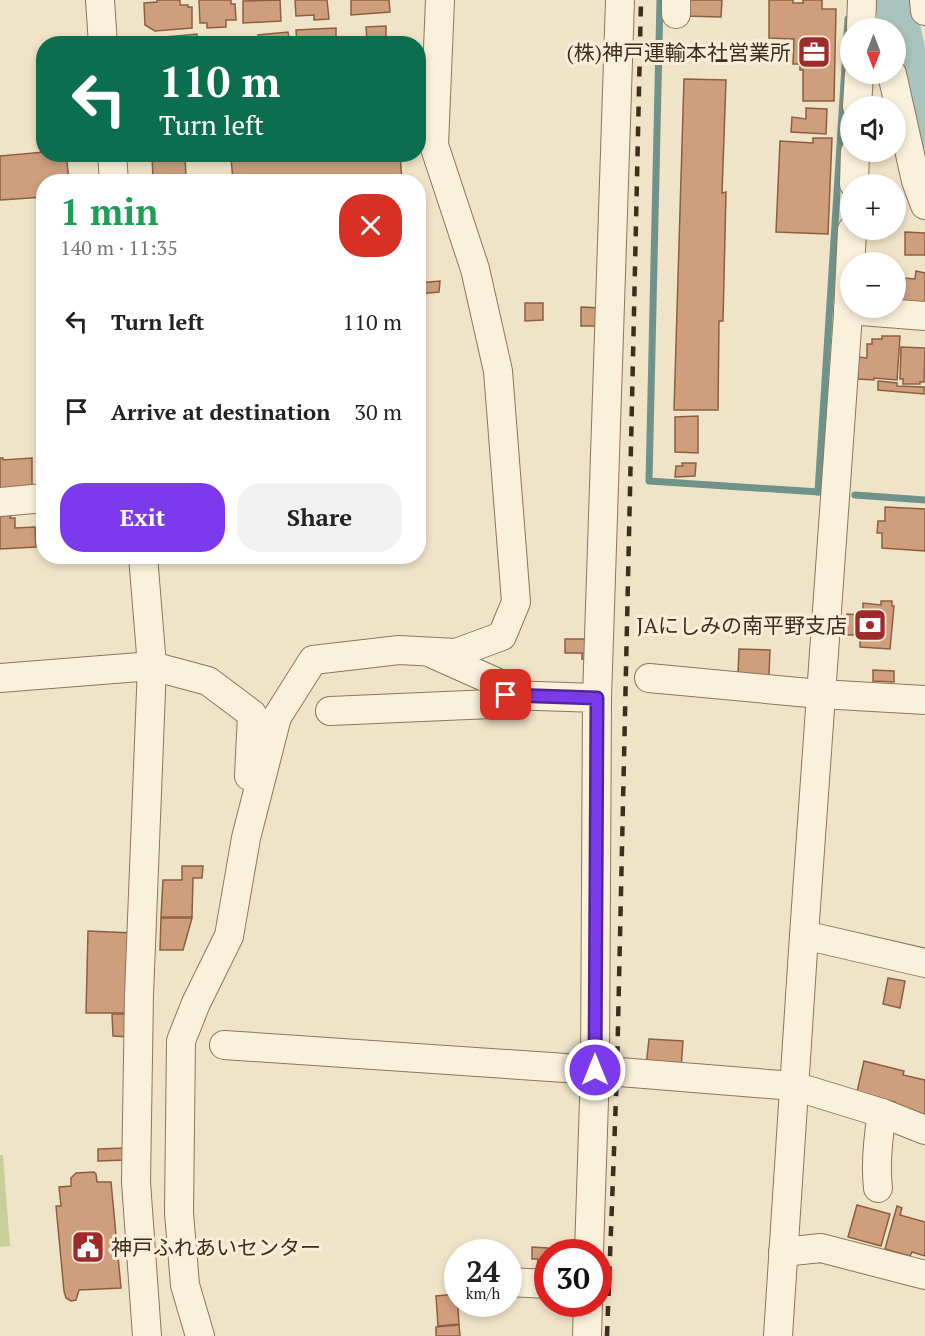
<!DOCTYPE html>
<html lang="en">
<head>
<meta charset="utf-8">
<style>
  :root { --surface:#fff; --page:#f2f2f2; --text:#222; --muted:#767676; --accent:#7c3aed }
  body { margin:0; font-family:"PT Serif","Noto Sans JP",serif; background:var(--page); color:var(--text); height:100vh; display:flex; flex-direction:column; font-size:22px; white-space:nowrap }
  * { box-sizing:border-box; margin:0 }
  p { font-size:20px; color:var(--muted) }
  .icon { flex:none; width:33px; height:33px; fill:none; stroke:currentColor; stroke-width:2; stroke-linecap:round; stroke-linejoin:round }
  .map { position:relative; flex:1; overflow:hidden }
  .side { position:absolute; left:36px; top:174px; width:390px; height:390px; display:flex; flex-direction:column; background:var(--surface); border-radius:24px; box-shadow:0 3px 9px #0003 }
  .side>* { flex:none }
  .hud { position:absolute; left:36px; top:36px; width:390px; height:126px; border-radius:24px; box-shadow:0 3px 9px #0003; background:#0b6e4f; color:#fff; overflow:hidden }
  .needle { width:39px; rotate:180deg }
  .controls { position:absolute; left:840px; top:18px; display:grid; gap:12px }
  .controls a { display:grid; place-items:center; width:66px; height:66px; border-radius:50%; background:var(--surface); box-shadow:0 3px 9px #0003; font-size:30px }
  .speed { position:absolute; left:444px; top:1239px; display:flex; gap:12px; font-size:30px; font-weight:700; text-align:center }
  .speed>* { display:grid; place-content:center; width:78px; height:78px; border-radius:50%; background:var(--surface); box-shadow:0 3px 9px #0003; line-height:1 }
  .speed small { font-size:15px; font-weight:400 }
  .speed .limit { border:9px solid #d22; background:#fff; color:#111 }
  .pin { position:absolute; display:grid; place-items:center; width:51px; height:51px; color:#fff; margin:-26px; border-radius:12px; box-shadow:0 3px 9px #0006 }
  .me { position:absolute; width:66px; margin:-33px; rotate:0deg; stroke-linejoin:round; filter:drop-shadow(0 0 4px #0008) }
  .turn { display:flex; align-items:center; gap:21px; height:126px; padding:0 24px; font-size:27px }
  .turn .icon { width:78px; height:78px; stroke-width:2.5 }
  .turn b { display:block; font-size:42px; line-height:51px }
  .round { display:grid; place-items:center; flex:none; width:63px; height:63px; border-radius:24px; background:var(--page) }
  .summary { display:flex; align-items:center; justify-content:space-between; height:102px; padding:0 24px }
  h1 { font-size:36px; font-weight:800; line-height:45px; color:#1e9e55 }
  .primary-button { display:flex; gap:12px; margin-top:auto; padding:12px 24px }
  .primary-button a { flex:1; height:69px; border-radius:24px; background:var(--accent); color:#fff; font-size:24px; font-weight:800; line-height:69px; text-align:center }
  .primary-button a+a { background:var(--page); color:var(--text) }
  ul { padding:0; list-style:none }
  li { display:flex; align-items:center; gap:18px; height:90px; padding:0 24px }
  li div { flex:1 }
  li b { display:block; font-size:22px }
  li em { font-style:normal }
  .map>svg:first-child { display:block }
  .green { fill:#c9cf9b }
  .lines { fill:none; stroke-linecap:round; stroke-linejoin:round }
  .stream { stroke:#6f938a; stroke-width:7 }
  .river { stroke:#a9c4bc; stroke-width:40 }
  .building { fill:#cf9f7d; stroke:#8d5f41; stroke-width:1.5 }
  .minor-casing { stroke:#8d765c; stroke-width:30 }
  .minor { stroke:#faf1dc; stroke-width:28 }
  .rail { stroke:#3d2e20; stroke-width:4.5; stroke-dasharray:10 10; stroke-linecap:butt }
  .route-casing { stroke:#51269a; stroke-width:15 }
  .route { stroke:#7c3aed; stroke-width:10 }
  .labels { text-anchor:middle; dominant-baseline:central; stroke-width:6; stroke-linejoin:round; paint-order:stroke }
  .poi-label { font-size:21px; fill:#3d2e20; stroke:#f7eed8; text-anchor:end }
</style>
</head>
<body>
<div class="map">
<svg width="925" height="1336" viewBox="0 0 925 1336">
  <rect width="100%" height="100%" fill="#f0e4c8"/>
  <!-- green -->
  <polygon class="green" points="0,1155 3,1155 10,1246 0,1247"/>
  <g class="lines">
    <!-- stream -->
    <g class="stream">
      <polyline points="660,0 649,481 819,492"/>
      <polyline points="818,492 848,19"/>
      <polyline points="855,495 925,500"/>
    </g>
    <!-- river -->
    <polyline class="river" points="894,0 916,98 925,128"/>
  </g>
  <!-- building -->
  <g class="building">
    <polygon points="157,0 180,0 180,5 188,5 188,7 192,7 192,28 155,31 145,25 144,3 157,2"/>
    <polygon points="199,0 231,0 231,4 235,4 236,20 226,20 226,27 207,28 207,23 200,23"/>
    <polygon points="280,0 281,21 243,23 243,1"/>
    <polygon points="295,0 327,0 329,19 314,20 314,15 296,16"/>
    <polygon points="351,0 389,0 390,12 351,15"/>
    <polygon points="684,0 722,0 721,17 684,16"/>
    <polygon points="769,0 793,0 793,3 803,3 803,0 822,0 822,9 836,9 834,101 803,101 803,70 800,70 800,64 793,64 794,39 769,38"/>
    <polygon points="386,26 386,44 356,44 356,40 367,40 366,27"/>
    <polygon points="336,28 336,44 297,44 296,30"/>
    <polygon points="288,32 290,44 258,44 258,35"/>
    <polygon points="197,34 197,44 166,44 166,37"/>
    <polygon points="226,40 245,40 245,44 225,44"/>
    <polygon points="684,79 726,80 722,193 726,192 723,321 719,321 718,410 674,410"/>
    <polygon points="806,108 827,109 826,134 791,132 792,117 806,119"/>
    <polygon points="813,138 832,138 828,234 776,232 780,141 813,143"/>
    <polygon points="44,152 44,154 66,154 69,179 67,179 67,182 44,182 44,197 0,200 0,156"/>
    <polygon points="152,154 185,154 186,178 153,180"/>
    <polygon points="260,154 400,154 402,182 233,182 231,157"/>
    <polygon points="418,226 422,226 425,277 418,277"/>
    <polygon points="905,232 925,233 925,255 905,255"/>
    <polygon points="916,271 925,273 925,306 896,303 896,289 902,289 904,278 915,279"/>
    <polygon points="440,281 439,292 418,294 418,283"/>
    <polygon points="525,303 543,303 543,320 525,321"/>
    <polygon points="581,307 600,308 599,326 581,326"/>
    <polygon points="882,336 900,336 897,380 874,378 874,380 858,379 858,357 867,358 867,344 872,344 872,339 882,339"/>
    <polygon points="901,347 925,348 924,382 920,382 920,384 903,384 903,379 900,379"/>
    <polygon points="878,381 897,383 897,386 924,387 924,394 878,390"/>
    <polygon points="698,416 698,453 675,452 675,417"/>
    <polygon points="0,458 3,458 3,460 32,458 32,488 0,490"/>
    <polygon points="682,463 696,463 695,476 675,477 676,466 683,466"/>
    <polygon points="885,507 925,509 925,551 882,548 882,533 877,533 878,521 885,521"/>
    <polygon points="0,515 11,515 10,518 15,518 15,528 35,527 36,547 0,549"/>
    <polygon points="881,601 892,601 892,606 894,606 890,649 860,647 860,635 846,635 847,614 863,615 863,603 881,605"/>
    <polygon points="565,639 590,639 590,660 582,659 582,653 565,653"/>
    <polygon points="739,649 770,650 769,675 738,675"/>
    <polygon points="873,670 894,671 894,682 873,681"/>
    <polygon points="182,866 203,866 202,878 193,878 192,917 161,917 163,880 182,880"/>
    <polygon points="161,918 192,918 183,950 160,950"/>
    <polygon points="88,931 133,933 131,1013 86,1013"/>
    <polygon points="888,978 905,981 900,1008 883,1004"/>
    <polygon points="112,1014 129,1014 130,1037 113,1036"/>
    <polygon points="649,1039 683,1041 681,1069 646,1067"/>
    <polygon points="864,1061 904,1071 903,1075 925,1080 925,1119 894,1111 895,1102 857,1092"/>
    <polygon points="126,1148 126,1160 98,1161 98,1149"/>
    <polygon points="94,1172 96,1174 97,1182 111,1182 121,1288 79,1290 76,1300 71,1301 66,1298 64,1291 56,1206 61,1206 59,1187 71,1186 71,1178 76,1173"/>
    <polygon points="857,1205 890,1214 881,1246 848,1237"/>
    <polygon points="897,1206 902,1208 900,1215 925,1222 925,1256 912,1252 910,1256 885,1249"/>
    <polygon points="532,1247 548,1248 548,1275 536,1277 538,1259 532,1259"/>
    <polygon points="457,1294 459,1324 438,1326 436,1296"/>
    <polygon points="459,1325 460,1336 436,1336 436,1327"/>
  </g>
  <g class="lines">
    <!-- minor casing -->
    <g class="minor-casing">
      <g id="minor">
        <polyline points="100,0 103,44"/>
        <polyline points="924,0 925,11"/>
        <polyline points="676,14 676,0"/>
        <polyline points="861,28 862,0"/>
        <polyline points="892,74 916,181 925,205"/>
        <polyline points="857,106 859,74"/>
        <polyline points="112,154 114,182"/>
        <polyline points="854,184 855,152"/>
        <polyline points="848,310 925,316"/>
        <polyline points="0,502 44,498"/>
        <polyline points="143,556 152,666 139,995 136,1182 147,1336"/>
        <polyline points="0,678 152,666 208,681 252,714 249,776"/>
        <polyline points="649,678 820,694 925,700"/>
        <path d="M 506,695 L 597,698 L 595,1070 L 794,1086 L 882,1113 C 878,1138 875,1163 878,1188"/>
        <polyline points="597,698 620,0"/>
        <polyline points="330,711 491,704 506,695 498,683 433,654"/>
        <polyline points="804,935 925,963"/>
        <polyline points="224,1045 595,1070 589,1252"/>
        <polyline points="882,1113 925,1130"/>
        <polyline points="783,1252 821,1248 925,1275"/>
        <polyline points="508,1282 548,1284"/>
        <polyline points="200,1336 185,1285 179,1213 181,1041 196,1003 229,936 246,838 277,717 313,660 399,650 456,653 502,636 516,602 498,371 475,269 434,145 440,0"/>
        <polyline points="587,1336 588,1304"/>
        <polyline points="778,1336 804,935 848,314 852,230"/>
      </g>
    </g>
    <!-- minor -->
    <use href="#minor" class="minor"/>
    <!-- rail -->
    <polyline class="rail" points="607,1336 617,1071 641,0"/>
  </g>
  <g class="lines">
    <!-- route casing -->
    <g class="route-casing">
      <polyline id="route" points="506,695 597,698 595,1070"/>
    </g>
    <!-- route -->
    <use href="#route" class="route"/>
  </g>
  <!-- icons -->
  <defs>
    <g id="office-square" transform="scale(1.725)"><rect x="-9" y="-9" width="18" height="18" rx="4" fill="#9e2a2b" stroke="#f7eed8"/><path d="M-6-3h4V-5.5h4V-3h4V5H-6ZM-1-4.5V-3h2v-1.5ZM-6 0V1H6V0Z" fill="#fff"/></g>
    <g id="bank-square" transform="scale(1.725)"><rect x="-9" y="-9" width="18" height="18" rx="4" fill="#9e2a2b" stroke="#f7eed8"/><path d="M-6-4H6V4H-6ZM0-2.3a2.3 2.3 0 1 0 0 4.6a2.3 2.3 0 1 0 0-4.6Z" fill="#fff"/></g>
    <g id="civic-square" transform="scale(1.725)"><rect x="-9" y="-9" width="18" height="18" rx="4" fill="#9e2a2b" stroke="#f7eed8"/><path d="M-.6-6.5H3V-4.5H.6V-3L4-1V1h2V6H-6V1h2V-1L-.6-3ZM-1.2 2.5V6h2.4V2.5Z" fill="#fff"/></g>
  </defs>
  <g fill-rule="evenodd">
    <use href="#office-square" x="814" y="52"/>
    <use href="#bank-square" x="870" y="625"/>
    <use href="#civic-square" x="88" y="1247"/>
  </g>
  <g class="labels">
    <!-- poi labels -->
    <g class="poi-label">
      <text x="791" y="52">(株)神戸運輸本社営業所</text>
      <text x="847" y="625">JAにしみの南平野支店</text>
      <text x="111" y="1247" text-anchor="start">神戸ふれあいセンター</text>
    </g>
  </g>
</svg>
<div class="controls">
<a><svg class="needle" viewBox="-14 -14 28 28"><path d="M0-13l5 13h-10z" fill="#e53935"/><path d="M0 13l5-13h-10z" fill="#767676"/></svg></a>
<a><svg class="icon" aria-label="sound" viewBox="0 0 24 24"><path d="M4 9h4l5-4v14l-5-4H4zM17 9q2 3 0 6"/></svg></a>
<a>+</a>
<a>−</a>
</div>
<div class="speed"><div>24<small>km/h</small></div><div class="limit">30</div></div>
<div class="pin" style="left:506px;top:695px;background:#d93025"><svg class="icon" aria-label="arrive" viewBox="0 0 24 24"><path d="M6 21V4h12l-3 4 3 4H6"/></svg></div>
<svg class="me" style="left:595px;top:1070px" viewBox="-20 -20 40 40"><circle r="17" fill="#7c3aed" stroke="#fff" stroke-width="3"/><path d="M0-11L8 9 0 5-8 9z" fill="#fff"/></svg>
<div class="hud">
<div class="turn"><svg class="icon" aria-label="left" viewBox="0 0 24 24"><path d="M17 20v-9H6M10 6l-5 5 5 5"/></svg><div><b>110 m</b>Turn left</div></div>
</div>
<section class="side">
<div class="summary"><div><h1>1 min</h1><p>140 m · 11:35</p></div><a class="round" style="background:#d93025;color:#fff"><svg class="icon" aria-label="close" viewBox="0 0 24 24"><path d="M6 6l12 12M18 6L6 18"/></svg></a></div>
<ul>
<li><svg class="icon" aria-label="left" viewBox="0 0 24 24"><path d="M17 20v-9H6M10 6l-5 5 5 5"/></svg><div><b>Turn left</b></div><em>110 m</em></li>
<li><svg class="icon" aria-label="arrive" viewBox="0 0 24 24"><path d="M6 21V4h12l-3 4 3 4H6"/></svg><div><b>Arrive at destination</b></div><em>30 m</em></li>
</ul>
<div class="primary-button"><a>Exit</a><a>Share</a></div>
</section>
</div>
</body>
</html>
